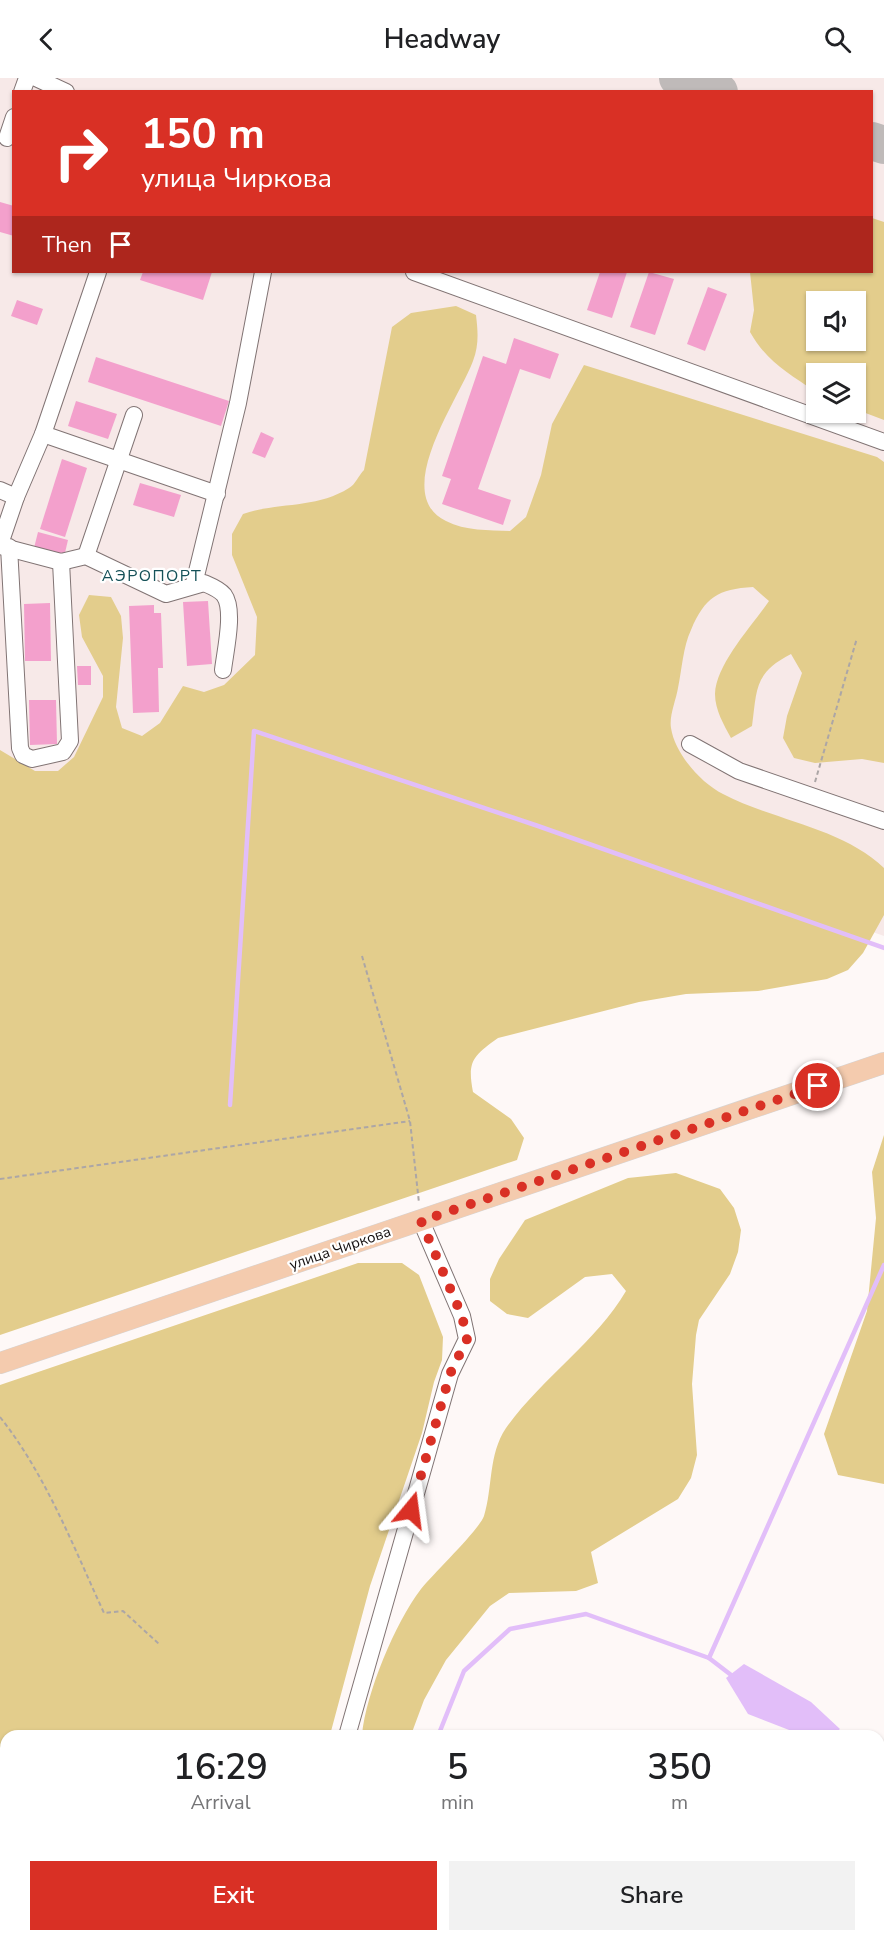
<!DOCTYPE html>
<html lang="en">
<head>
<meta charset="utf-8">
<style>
  :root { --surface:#fff; --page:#f2f2f2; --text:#202124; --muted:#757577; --accent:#d93025 }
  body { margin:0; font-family:"Nunito Sans",sans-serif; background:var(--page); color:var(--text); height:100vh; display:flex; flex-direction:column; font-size:22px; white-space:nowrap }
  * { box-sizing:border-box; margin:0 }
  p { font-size:20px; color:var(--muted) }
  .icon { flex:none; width:33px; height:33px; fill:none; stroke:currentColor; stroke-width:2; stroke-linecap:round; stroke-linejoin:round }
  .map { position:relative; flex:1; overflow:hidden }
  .side { position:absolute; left:0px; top:1652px; width:885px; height:212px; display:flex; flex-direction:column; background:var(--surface); border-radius:18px 18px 0 0; box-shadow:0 2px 4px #0004 }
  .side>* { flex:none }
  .hud { position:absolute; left:12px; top:12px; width:861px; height:183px; border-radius:0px; box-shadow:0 2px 4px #0004; background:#d93025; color:#fff; overflow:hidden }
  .controls { position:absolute; left:806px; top:213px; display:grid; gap:12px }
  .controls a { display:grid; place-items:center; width:60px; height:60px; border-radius:0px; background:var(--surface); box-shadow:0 2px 4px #0004; font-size:30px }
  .pin { position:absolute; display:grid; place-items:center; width:51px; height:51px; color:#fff; margin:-26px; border:3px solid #fff; border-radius:50%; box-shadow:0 2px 6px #0007 }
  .me { position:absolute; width:66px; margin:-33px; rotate:16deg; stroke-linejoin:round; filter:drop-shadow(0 0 4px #0008) }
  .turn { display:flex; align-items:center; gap:21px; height:126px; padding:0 30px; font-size:27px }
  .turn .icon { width:78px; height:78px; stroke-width:2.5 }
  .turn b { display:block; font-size:42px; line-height:51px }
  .then { display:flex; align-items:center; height:57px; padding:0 30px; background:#0003; gap:12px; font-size:22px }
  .eta { display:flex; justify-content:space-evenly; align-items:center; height:102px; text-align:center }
  .eta b { font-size:36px; font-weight:600; line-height:42px }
  .action { display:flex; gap:12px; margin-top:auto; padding:12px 30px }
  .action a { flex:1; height:69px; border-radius:0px; background:var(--accent); color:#fff; font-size:24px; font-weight:600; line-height:69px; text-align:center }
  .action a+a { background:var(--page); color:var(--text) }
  header { display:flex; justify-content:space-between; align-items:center; height:78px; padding:0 30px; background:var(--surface); font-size:27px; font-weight:600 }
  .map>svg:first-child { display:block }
  .built { fill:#f7e9e8; fill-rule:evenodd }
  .green { fill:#e3cd8c; fill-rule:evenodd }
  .water { fill:#e2bef9 }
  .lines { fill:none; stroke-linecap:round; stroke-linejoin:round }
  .stream { stroke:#e2bef9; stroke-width:4.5 }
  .taxiway { stroke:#bfbab9; stroke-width:38 }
  .building { fill:#f3a0cc }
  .minor-casing { stroke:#817474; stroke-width:18 }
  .major-casing { stroke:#d5d4d4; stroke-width:22 }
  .path { stroke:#aca6a6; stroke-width:2; stroke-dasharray:4.5 3; stroke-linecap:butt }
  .minor { stroke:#fff; stroke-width:16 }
  .major { stroke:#f4cbae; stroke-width:21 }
  .route { stroke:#d93025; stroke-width:10; stroke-dasharray:0 18 }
  .labels { text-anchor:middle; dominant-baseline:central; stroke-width:4.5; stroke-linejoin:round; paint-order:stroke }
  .street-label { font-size:15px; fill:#151010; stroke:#fff }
  .neighbourhood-label { font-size:16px; letter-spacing:1.5px; fill:#155158; stroke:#fff }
</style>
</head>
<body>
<header><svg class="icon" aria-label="back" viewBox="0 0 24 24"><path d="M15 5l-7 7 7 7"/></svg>Headway<svg class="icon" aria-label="search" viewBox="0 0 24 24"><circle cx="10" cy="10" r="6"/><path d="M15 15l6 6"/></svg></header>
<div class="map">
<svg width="884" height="1862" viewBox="0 0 884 1862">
  <rect width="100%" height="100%" fill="#fef8f7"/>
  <!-- built -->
  <path class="built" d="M 0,0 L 884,0 L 884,858 L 235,628 L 0,826 ZM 14,14 L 872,14 L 872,194 L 14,194 ZM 816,224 L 855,224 L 855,262 L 816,262 ZM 816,296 L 855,296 L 855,334 L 816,334 Z"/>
  <!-- green -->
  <g class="green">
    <path d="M 872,140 L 884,144 L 884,342 L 855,331 L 855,296 L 816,296 L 816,314 C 788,295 767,284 750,254 L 754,232 L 750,194 L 872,194 ZM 816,224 L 855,224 L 855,262 L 816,262 Z"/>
    <path d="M 456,228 L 476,237 C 478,254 479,267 473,283 C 459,321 390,416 446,443 C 465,453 489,452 510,453 L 526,439 L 541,397 L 552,346 L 584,287 L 877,379 L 884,384 L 884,685 L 862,681 L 815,685 L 794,680 L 783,660 L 787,638 L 802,595 L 791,576 C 754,595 757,611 752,648 L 731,660 C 724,647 715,632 715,616 C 716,586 752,548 769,523 L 753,509 C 718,511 705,519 691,552 C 683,569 682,591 678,610 C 676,622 669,638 671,650 C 675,676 701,705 723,716 C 772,742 843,750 884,790 L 884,837 L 863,875 L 848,892 L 827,901 L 758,913 L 686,916 L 639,924 L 498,960 C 473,978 467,983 473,1014 L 511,1041 L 524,1060 L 517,1082 L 0,1257 L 0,672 L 35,693 L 58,693 L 74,679 L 103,619 L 103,598 L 82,559 L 79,537 L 89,517 L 111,519 L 121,538 L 123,560 L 116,629 L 122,650 L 142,658 L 160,645 L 183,608 L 204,614 L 224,607 L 255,577 L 257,539 L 232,477 L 232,456 L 243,436 C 277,424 316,431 349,410 C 355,407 359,397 364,392 L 392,249 L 411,235 Z"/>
    <polygon points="884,1057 884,1406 838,1397 824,1356 867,1233 876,1140 872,1094"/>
    <path d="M 676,1095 L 720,1111 L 734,1130 L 741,1152 L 738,1174 L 730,1196 L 699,1242 L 696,1257 L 692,1306 L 697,1377 L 691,1400 L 678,1421 L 591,1474 L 598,1505 L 576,1513 L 509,1515 L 490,1528 L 446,1582 L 424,1622 L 411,1657 L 362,1657 C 366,1615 395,1545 421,1511 C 434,1495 479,1452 484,1438 C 493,1409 488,1377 506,1350 C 541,1301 596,1264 626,1213 L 612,1196 L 585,1199 L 528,1240 L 507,1236 L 490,1223 L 490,1201 L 499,1181 L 525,1142 L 628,1100 Z"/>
    <polygon points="358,1185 402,1185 419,1197 443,1259 442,1282 434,1304 422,1355 370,1508 330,1657 6,1658 6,1830 0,1831 0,1307"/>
    <polygon points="123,1857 214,1857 210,1862 129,1862"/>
    <polygon points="261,1857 430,1857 430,1862 256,1862"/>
    <polygon points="602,1857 725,1857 725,1862 599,1862"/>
  </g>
  <!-- water -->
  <g class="water">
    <polygon points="744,1586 811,1624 840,1651 833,1657 802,1657 748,1636 726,1600"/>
    <polygon points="6,1830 6,1857 123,1857 129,1862 0,1862 0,1831"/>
  </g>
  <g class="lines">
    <!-- stream -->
    <g class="stream">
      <polyline points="230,1027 254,653 538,748 884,870"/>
      <polyline points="735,1600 709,1580 884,1187"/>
      <polyline points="438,1658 464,1593 510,1551 586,1536 709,1580"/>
      <polyline points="879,1703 884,1704"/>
      <polyline points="500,1857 500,1862"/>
    </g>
    <!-- taxiway -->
    <g class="taxiway">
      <polyline points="678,0 719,14"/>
      <polyline points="872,63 884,67"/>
    </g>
  </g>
  <!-- building -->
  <g class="building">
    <polygon points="0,124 14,128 14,158 0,154"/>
    <polygon points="143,194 212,194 203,222 140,202"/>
    <polygon points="600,194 627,194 612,240 587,232"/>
    <polygon points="649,194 674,201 655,257 630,249"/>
    <polygon points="708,209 727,216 705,273 687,266"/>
    <polygon points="17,222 43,231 37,247 11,238"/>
    <polygon points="514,260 559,276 550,301 520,291 478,411 511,422 503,447 442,426 451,401 442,398 483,278 506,286"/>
    <polygon points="96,279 229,323 221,348 88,304"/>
    <polygon points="76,323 117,336 108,361 68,348"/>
    <polygon points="261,354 274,360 265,380 252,375"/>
    <polygon points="62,381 87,390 65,459 40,451"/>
    <polygon points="140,405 181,417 174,439 133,427"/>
    <polygon points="38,454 68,462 64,479 34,470"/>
    <polygon points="208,523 212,586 187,588 183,524"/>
    <polygon points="50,525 51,583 25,583 24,526"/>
    <polygon points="154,527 154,535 161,535 163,590 158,590 159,634 133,635 129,528"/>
    <polygon points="77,588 91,588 91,607 78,607"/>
    <polygon points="29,622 56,622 57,666 30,667"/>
  </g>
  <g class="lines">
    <!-- minor casing -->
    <g class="minor-casing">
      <g id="minor">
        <polyline points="36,0 66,14"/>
        <polyline points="22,14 27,0"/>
        <polyline points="7,60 14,39"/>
        <polyline points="414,194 884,364"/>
        <polyline points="43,356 217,416"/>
        <polyline points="0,412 16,419"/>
        <polyline points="0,466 16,419 43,356 98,194"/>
        <path d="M 0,468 L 61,484 L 86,478 L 166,516 L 204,505 C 211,508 219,511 224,517 C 235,532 225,574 223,592"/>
        <polyline points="9,469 20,670 23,677 32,681 63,674 70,663 61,484"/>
        <polyline points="86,478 134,337"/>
        <polyline points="194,506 238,325 263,194"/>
        <polyline points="690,666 739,693 884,743"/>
        <polyline points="347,1658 450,1296 467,1261 462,1238 421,1143"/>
        <polyline points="240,1862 244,1857"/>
      </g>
    </g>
    <!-- major casing -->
    <g class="major-casing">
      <polyline id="major" points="0,1285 884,985"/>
    </g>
    <!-- path -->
    <g class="path">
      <polyline points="815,704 857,560"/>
      <polyline points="362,878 410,1043 419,1125"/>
      <polyline points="0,1101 410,1043"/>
      <path d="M 0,1339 C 46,1397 73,1468 104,1535 L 123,1533 L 159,1566"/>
      <polyline points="452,1857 454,1862"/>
    </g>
    <!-- minor -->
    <use href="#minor" class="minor"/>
    <!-- major -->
    <use href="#major" class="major"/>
  </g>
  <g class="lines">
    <!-- route -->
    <polyline class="route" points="411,1432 450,1296 467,1261 462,1238 421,1143 818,1008"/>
  </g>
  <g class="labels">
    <!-- street labels -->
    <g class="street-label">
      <text transform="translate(340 1170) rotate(-19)">улица Чиркова</text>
    </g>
    <!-- neighbourhood labels -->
    <g class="neighbourhood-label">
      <text x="152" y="498">АЭРОПОРТ</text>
    </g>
  </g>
</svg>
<div class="controls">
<a><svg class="icon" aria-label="sound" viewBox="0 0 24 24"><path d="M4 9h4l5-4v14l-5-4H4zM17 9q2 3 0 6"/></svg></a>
<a><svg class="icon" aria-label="layers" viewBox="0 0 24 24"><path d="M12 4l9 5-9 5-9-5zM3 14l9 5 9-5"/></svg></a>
</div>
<div class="pin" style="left:818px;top:1008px;background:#d93025"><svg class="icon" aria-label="arrive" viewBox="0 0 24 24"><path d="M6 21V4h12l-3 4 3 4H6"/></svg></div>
<svg class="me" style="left:411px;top:1432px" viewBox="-20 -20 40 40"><path d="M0-17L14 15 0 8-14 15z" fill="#d93025" stroke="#fff" stroke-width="4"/></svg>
<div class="hud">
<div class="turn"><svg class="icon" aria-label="right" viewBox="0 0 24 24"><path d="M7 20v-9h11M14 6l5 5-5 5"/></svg><div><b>150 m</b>улица Чиркова</div></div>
<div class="then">Then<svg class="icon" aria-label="arrive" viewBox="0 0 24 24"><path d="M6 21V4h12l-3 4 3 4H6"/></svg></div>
</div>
<section class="side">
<div class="eta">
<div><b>16:29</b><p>Arrival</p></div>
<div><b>5</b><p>min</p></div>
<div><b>350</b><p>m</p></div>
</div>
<div class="action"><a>Exit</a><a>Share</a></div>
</section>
</div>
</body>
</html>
